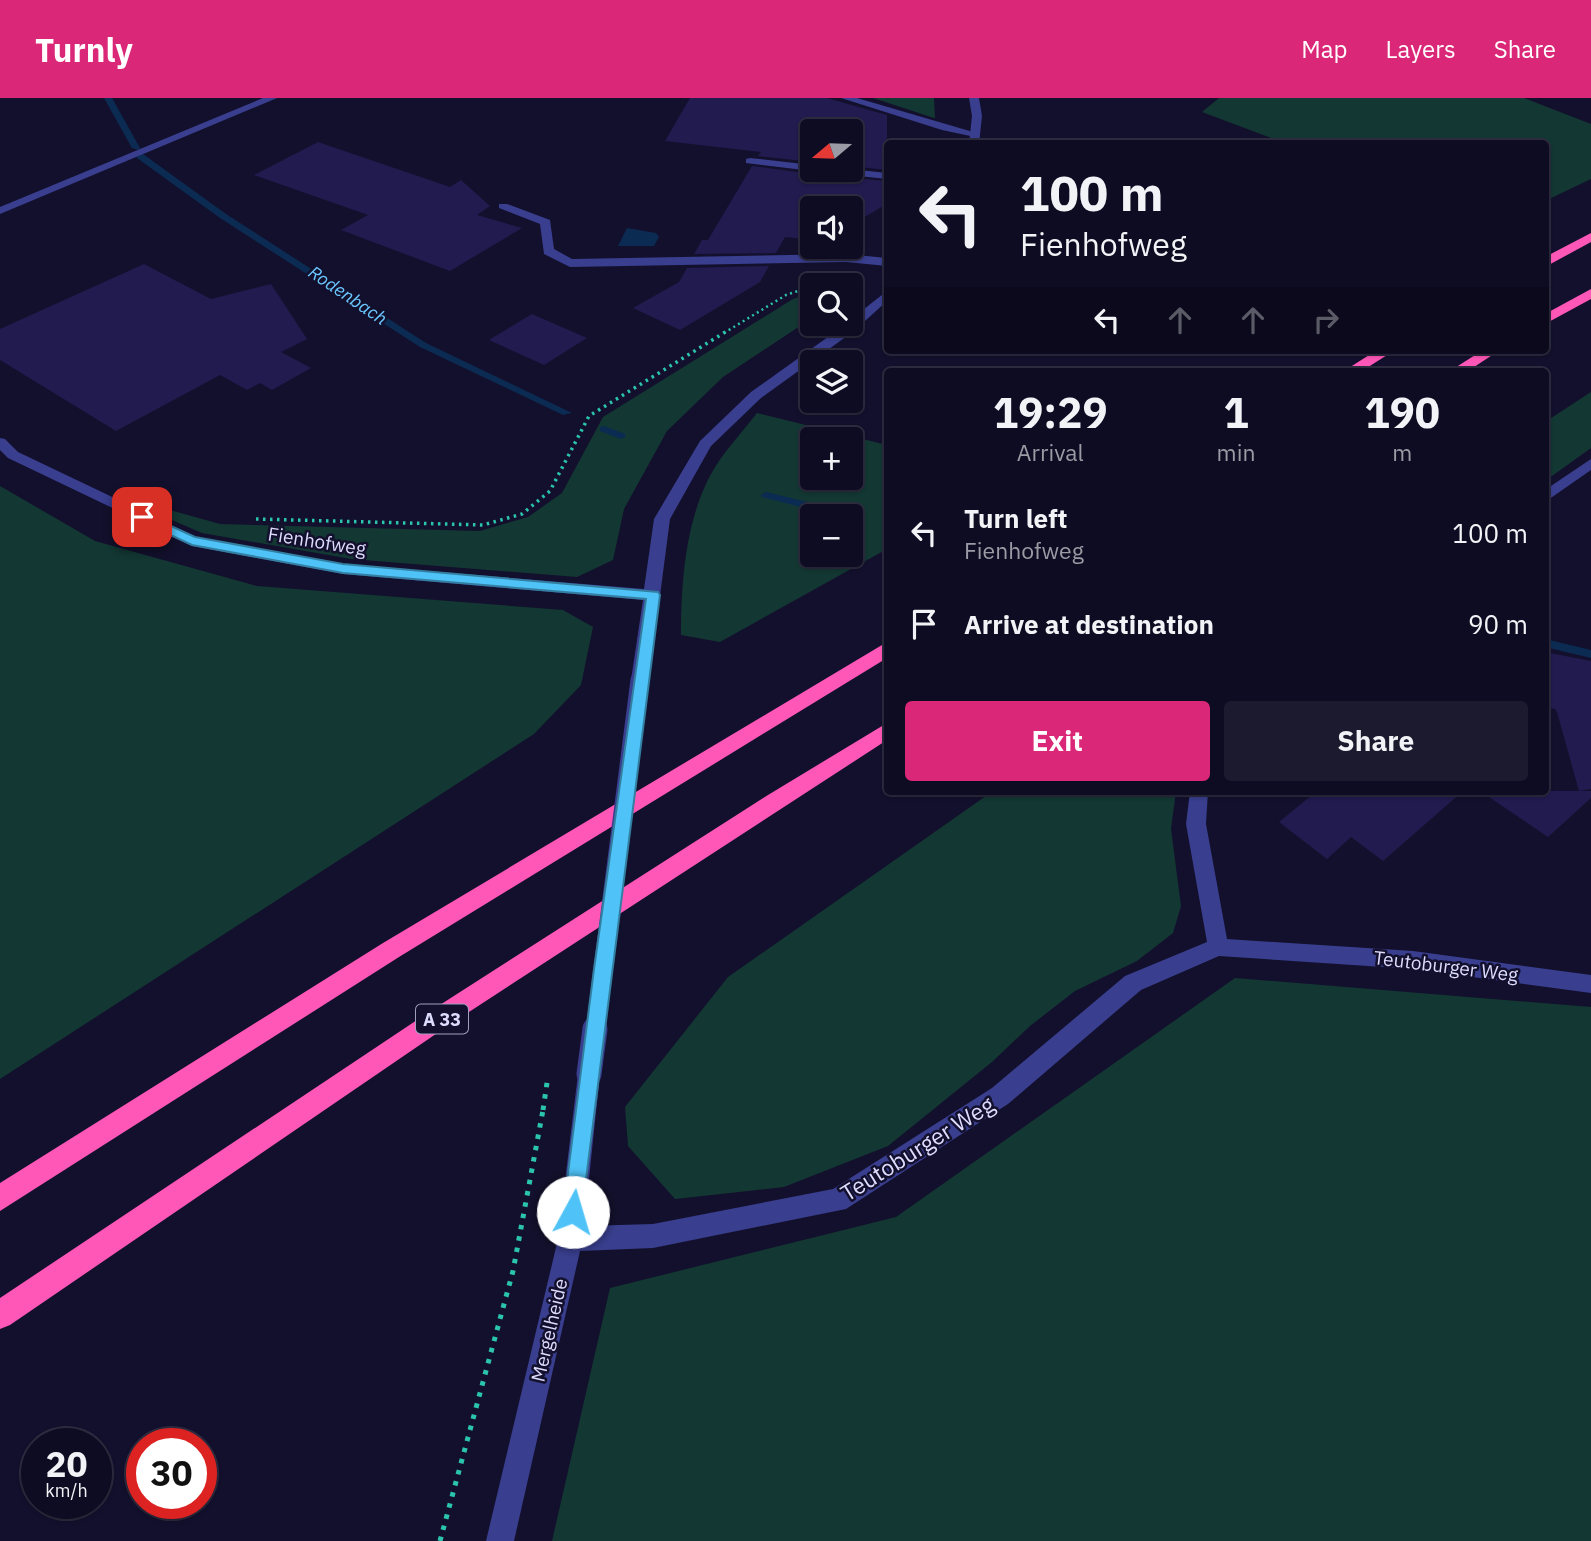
<!DOCTYPE html>
<html lang="en">
<head>
<meta charset="utf-8">
<style>
  :root { --surface:#0e0c22; --page:#1c1a2f; --text:#f1f3f6; --muted:#9b9ba5; --line:#2e2c40; --accent:#db2777 }
  body { margin:0; font-family:"IBM Plex Sans",sans-serif; background:var(--page); color:var(--text); height:100vh; display:flex; flex-direction:column; font-size:26px; white-space:nowrap }
  * { box-sizing:border-box; margin:0 }
  p { font-size:23px; color:var(--muted) }
  .icon { flex:none; width:38px; height:38px; fill:none; stroke:currentColor; stroke-width:2; stroke-linecap:round; stroke-linejoin:round }
  .map { position:relative; flex:1; overflow:hidden }
  .side { position:absolute; left:884px; top:270px; width:665px; height:427px; display:flex; flex-direction:column; background:var(--surface); border-radius:7px; box-shadow:0 2px 5px #0004,0 0 0 2px var(--line) }
  .side>* { flex:none }
  .banner { position:absolute; left:884px; top:42px; width:665px; height:214px; border-radius:7px; box-shadow:0 2px 5px #0004,0 0 0 2px var(--line); background:#0e0c22; color:var(--text); overflow:hidden }
  .needle { width:46px; rotate:251deg }
  .buttons { position:absolute; left:800px; top:21px; display:grid; gap:14px }
  .buttons a { display:grid; place-items:center; width:63px; height:63px; border-radius:7px; background:var(--surface); box-shadow:0 2px 5px #0004,0 0 0 2px var(--line); font-size:35px }
  .speed { position:absolute; left:21px; top:1330px; display:flex; gap:14px; font-size:35px; font-weight:700; text-align:center }
  .speed>* { display:grid; place-content:center; width:91px; height:91px; border-radius:50%; background:var(--surface); box-shadow:0 2px 5px #0004,0 0 0 2px var(--line); line-height:1 }
  .speed small { font-size:18px; font-weight:400 }
  .speed .limit { border:10px solid #d22; background:#fff; color:#111 }
  .pin { position:absolute; display:grid; place-items:center; width:60px; height:60px; color:#fff; margin:-30px; border-radius:14px; box-shadow:0 4px 10px #0006 }
  .me { position:absolute; width:77px; margin:-38px; rotate:6deg; stroke-linejoin:round; filter:drop-shadow(0 0 5px #0008) }
  .turn { display:flex; align-items:center; gap:24px; height:147px; padding:0 21px; font-size:32px }
  .turn .icon { width:91px; height:91px; stroke-width:2.5 }
  .turn b { display:block; font-size:49px; line-height:60px }
  .lanes { display:flex; align-items:center; height:66px; padding:0 21px; background:#0003; justify-content:center; gap:35px; direction:ltr }
  .lanes .off { opacity:.35 }
  .eta { display:flex; justify-content:space-evenly; align-items:center; height:119px; text-align:center }
  .eta b { font-size:42px; font-weight:700; line-height:49px }
  .action { display:flex; gap:14px; margin-top:auto; padding:14px 21px }
  .action a { flex:1; height:80px; border-radius:7px; background:var(--accent); color:#fff; font-size:28px; font-weight:700; line-height:80px; text-align:center }
  .action a+a { background:var(--page); color:var(--text) }
  ul { padding:0; list-style:none }
  li { display:flex; align-items:center; gap:21px; height:91px; padding:0 21px }
  li div { flex:1 }
  li b { display:block; font-size:26px }
  li em { font-style:normal }
  header { display:flex; align-items:center; gap:42px; box-sizing:border-box; height:98px; padding:0 35px; background:var(--accent); color:#fff }
  header strong { font-size:33px }
  nav { display:flex; gap:38px; margin-inline-start:auto; font-size:24px }
  .map>svg:first-child { display:block }
  .green { fill:#133733; fill-rule:evenodd }
  .water { fill:#0b2b52 }
  .lines { fill:none; stroke-linecap:round; stroke-linejoin:round }
  .stream { fill:#0b2b52; fill-rule:evenodd }
  .building { fill:#211b4f }
  .path-far2 { stroke:#2bc4ad; stroke-width:2.5; stroke-dasharray:2 3.5; stroke-linecap:butt }
  .path-far1 { stroke:#2bc4ad; stroke-width:3.5; stroke-dasharray:2.5 4.5; stroke-linecap:butt }
  .path { stroke:#2bc4ad; stroke-width:5; stroke-dasharray:4.5 7; stroke-linecap:butt }
  .service { fill:#393e8e; fill-rule:evenodd }
  .minor { fill:#393e8e; fill-rule:evenodd }
  .motorway { fill:#ff57b7; fill-rule:evenodd }
  .path-bridge { stroke:#2bc4ad; stroke-width:5; stroke-dasharray:4.5 7; stroke-linecap:butt }
  .minor-bridge-far1 { stroke:#393e8e; stroke-width:19 }
  .minor-bridge { stroke:#393e8e; stroke-width:25 }
  .route { fill:#4fc3f7; stroke:#337fa1; stroke-width:2 }
  .labels { text-anchor:middle; dominant-baseline:central; stroke-width:5; stroke-linejoin:round; paint-order:stroke }
  .far-water-label { font-size:18px; font-style:italic; fill:#6ac8ff; stroke:#13102d }
  .shield { fill:#13102d; stroke:#a09fc0; stroke-width:2 }
  .shield-label { font-size:18px; font-weight:bold; fill:#dddcff }
  .street-label { font-size:19px; fill:#dddcff; stroke:#13102d }
  .near-street-label { font-size:23px; fill:#dddcff; stroke:#13102d }
</style>
</head>
<body>
<header>
<strong>Turnly</strong>
<nav><a>Map</a><a>Layers</a><a>Share</a></nav>
</header>
<div class="map">
<svg width="1591" height="1443" viewBox="0 0 1591 1443">
  <rect width="100%" height="100%" fill="#13102d"/>
  <!-- green -->
  <g class="green">
    <polygon points="873,0 934,0 935,20 934,20"/>
    <polygon points="1219,0 1524,0 1591,26 1591,81 1545,103 1545,46 1285,45 1202,14"/>
    <polygon points="812,194 812,220 723,279 667,333 624,411 613,462 577,479 351,461 202,435 109,395 220,426 480,433 528,419 562,395 603,319 793,201"/>
    <polygon points="1591,294 1591,350 1545,383 1545,324"/>
    <path d="M 757,315 L 887,347 L 887,451 L 720,544 L 681,537 C 681,481 686,414 717,366 C 729,348 744,332 757,315 ZM 850,341 L 850,380 L 812,380 L 812,341 ZM 812,418 L 850,418 L 850,457 L 812,457 Z"/>
    <polygon points="0,388 95,443 257,488 563,512 593,529 581,587 534,636 0,981"/>
    <polygon points="993,693 1176,693 1171,731 1181,808 1173,835 1137,863 1075,893 1030,928 992,964 888,1048 784,1089 675,1101 628,1048 625,1009 728,879"/>
    <polygon points="1235,880 1591,909 1591,1443 552,1443 610,1190 896,1119"/>
  </g>
  <!-- water -->
  <polygon class="water" points="627,130 656,135 659,139 654,148 618,148"/>
  <g class="lines">
    <!-- stream -->
    <g class="stream">
      <polygon points="104,0 112,0 140,50 139,52 132,50"/>
      <polygon points="137,56 143,56 226,116 426,245 572,315 563,317 420,249 220,120 137,60"/>
      <polygon points="604,328 625,336 626,338 621,341 600,333 600,329"/>
      <polygon points="766,394 857,416 859,419 853,423 850,422 850,418 836,418 762,399 761,397"/>
      <polygon points="1545,541 1591,552 1591,560 1545,549"/>
    </g>
  </g>
  <!-- building -->
  <g class="building">
    <polygon points="690,0 827,0 887,17 887,72 850,68 850,33 812,33 812,64 758,58 761,54 665,43"/>
    <polygon points="318,44 450,89 461,82 490,108 477,117 522,130 450,173 341,132 368,117 254,77"/>
    <polygon points="752,68 812,76 823,72 830,78 887,83 887,98 883,108 850,128 850,110 812,110 812,142 785,139 776,155 694,156 702,142 708,142"/>
    <polygon points="144,166 211,201 271,186 307,241 281,254 311,270 272,292 260,285 247,292 220,277 116,333 0,262 0,231"/>
    <polygon points="769,168 760,184 680,232 633,210 679,184 687,170"/>
    <polygon points="532,216 587,240 544,267 489,242"/>
    <polygon points="1545,554 1591,563 1591,691 1579,693 1557,614 1555,611 1545,609"/>
    <polygon points="1317,693 1463,693 1383,763 1351,739 1327,761 1279,724"/>
    <polygon points="1480,693 1591,693 1591,700 1548,739"/>
  </g>
  <g class="lines">
    <!-- path-far2 -->
    <polyline class="path-far2" points="724,235 786,197 798,193"/>
    <!-- path-far1 -->
    <polyline class="path-far1" points="256,421 483,427 522,416 550,393 589,318 727,233"/>
    <!-- path -->
    <polyline class="path" points="440,1443 513,1173 543,1012"/>
    <!-- service -->
    <g class="service">
      <polygon points="841,0 857,0 980,36 975,39 942,32"/>
      <polygon points="750,60 812,67 812,72 816,72 812,73 746,65 746,61"/>
      <polygon points="850,71 887,75 887,81 830,75 825,72"/>
      <polygon points="499,106 507,106 550,122 554,151 572,161 846,156 887,160 887,168 846,164 570,169 544,156 540,126 499,110"/>
    </g>
    <!-- minor -->
    <g class="minor">
      <polygon points="263,0 277,0 0,116 0,109"/>
      <polygon points="969,0 979,0 982,18 979,46 969,46 972,18"/>
      <polygon points="887,193 887,203 854,233 761,300 711,348 670,421 649,582 646,586 634,586 631,582 643,502 343,476 192,448 8,360 0,352 0,340 5,341 18,354 196,439 343,466 644,491 654,421 700,343 751,294 846,226 850,226 850,222"/>
      <polygon points="1591,361 1591,372 1545,404 1545,392"/>
      <polygon points="1190,693 1208,693 1206,726 1227,841 1413,853 1591,877 1591,895 1413,871 1219,858 1141,892 1008,1006 846,1111 653,1150 580,1153 514,1443 486,1443 558,1141 578,976 581,969 589,966 597,969 600,976 584,1128 653,1126 833,1091 992,990 1125,878 1207,844 1186,726"/>
    </g>
    <!-- motorway -->
    <g class="motorway">
      <polygon points="1591,135 1591,144 1545,169 1545,159"/>
      <polygon points="1591,191 1591,201 1545,226 1545,216"/>
      <polygon points="1377,252 1395,252 1362,273 1344,273"/>
      <polygon points="1483,252 1500,252 1468,273 1450,273"/>
      <polygon points="887,544 887,560 399,859 0,1113 0,1085 383,845"/>
      <polygon points="887,625 887,642 449,927 10,1227 0,1231 0,1200 432,912 768,697"/>
    </g>
    <!-- path-bridge -->
    <polyline class="path-bridge" points="543,1012 548,978"/>
    <!-- minor-bridge-far1 -->
    <polyline class="minor-bridge-far1" points="595,933 640,582"/>
    <!-- minor-bridge -->
    <polyline class="minor-bridge" points="589,976 595,931"/>
  </g>
  <!-- route -->
  <polygon class="route" points="142,415 195,439 343,466 658,494 660,497 581,1121 573,1124 566,1121 563,1114 594,871 646,501 343,475 192,447 138,422 136,419"/>
  <g class="labels">
    <!-- far-water labels -->
    <g class="far-water-label">
      <text transform="translate(348 197) rotate(34)">Rodenbach</text>
    </g>
    <!-- shield labels -->
    <rect class="shield" x="416" y="906.5" width="52" height="29" rx="5"/>
    <g class="shield-label">
      <text x="442" y="921">A 33</text>
    </g>
    <!-- street labels -->
    <g class="street-label">
      <text transform="translate(317 443) rotate(9)">Fienhofweg</text>
      <text transform="translate(1446 868) rotate(7)">Teutoburger Weg</text>
      <text transform="translate(549 1232) rotate(-77)">Mergelheide</text>
    </g>
    <!-- near-street labels -->
    <g class="near-street-label">
      <text transform="translate(917 1050) rotate(-32)">Teutoburger Weg</text>
    </g>
  </g>
</svg>
<div class="buttons">
<a><svg class="needle" viewBox="-14 -14 28 28"><path d="M0-13l5 13h-10z" fill="#e53935"/><path d="M0 13l5-13h-10z" fill="#9b9ba5"/></svg></a>
<a><svg class="icon" aria-label="sound" viewBox="0 0 24 24"><path d="M4 9h4l5-4v14l-5-4H4zM17 9q2 3 0 6"/></svg></a>
<a><svg class="icon" aria-label="search" viewBox="0 0 24 24"><circle cx="10" cy="10" r="6"/><path d="M15 15l6 6"/></svg></a>
<a><svg class="icon" aria-label="layers" viewBox="0 0 24 24"><path d="M12 4l9 5-9 5-9-5zM3 14l9 5 9-5"/></svg></a>
<a>+</a>
<a>−</a>
</div>
<div class="speed"><div>20<small>km/h</small></div><div class="limit">30</div></div>
<div class="pin" style="left:142px;top:419px;background:#d93025"><svg class="icon" aria-label="arrive" viewBox="0 0 24 24"><path d="M6 21V4h12l-3 4 3 4H6"/></svg></div>
<svg class="me" style="left:573px;top:1114px" viewBox="-20 -20 40 40"><circle r="19" fill="#fff"/><path d="M0-13L10 11 0 6-10 11z" fill="#4fc3f7"/></svg>
<div class="banner">
<div class="turn"><svg class="icon" aria-label="left" viewBox="0 0 24 24"><path d="M17 20v-9H6M10 6l-5 5 5 5"/></svg><div><b>100 m</b>Fienhofweg</div></div>
<div class="lanes"><svg class="icon" aria-label="left" viewBox="0 0 24 24"><path d="M17 20v-9H6M10 6l-5 5 5 5"/></svg><svg class="icon off" aria-label="ahead" viewBox="0 0 24 24"><path d="M12 20V5M6 11l6-6 6 6"/></svg><svg class="icon off" aria-label="ahead" viewBox="0 0 24 24"><path d="M12 20V5M6 11l6-6 6 6"/></svg><svg class="icon off" aria-label="right" viewBox="0 0 24 24"><path d="M7 20v-9h11M14 6l5 5-5 5"/></svg></div>
</div>
<section class="side">
<div class="eta">
<div><b>19:29</b><p>Arrival</p></div>
<div><b>1</b><p>min</p></div>
<div><b>190</b><p>m</p></div>
</div>
<ul>
<li><svg class="icon" aria-label="left" viewBox="0 0 24 24"><path d="M17 20v-9H6M10 6l-5 5 5 5"/></svg><div><b>Turn left</b><p>Fienhofweg</p></div><em>100 m</em></li>
<li><svg class="icon" aria-label="arrive" viewBox="0 0 24 24"><path d="M6 21V4h12l-3 4 3 4H6"/></svg><div><b>Arrive at destination</b></div><em>90 m</em></li>
</ul>
<div class="action"><a>Exit</a><a>Share</a></div>
</section>
</div>
</body>
</html>
